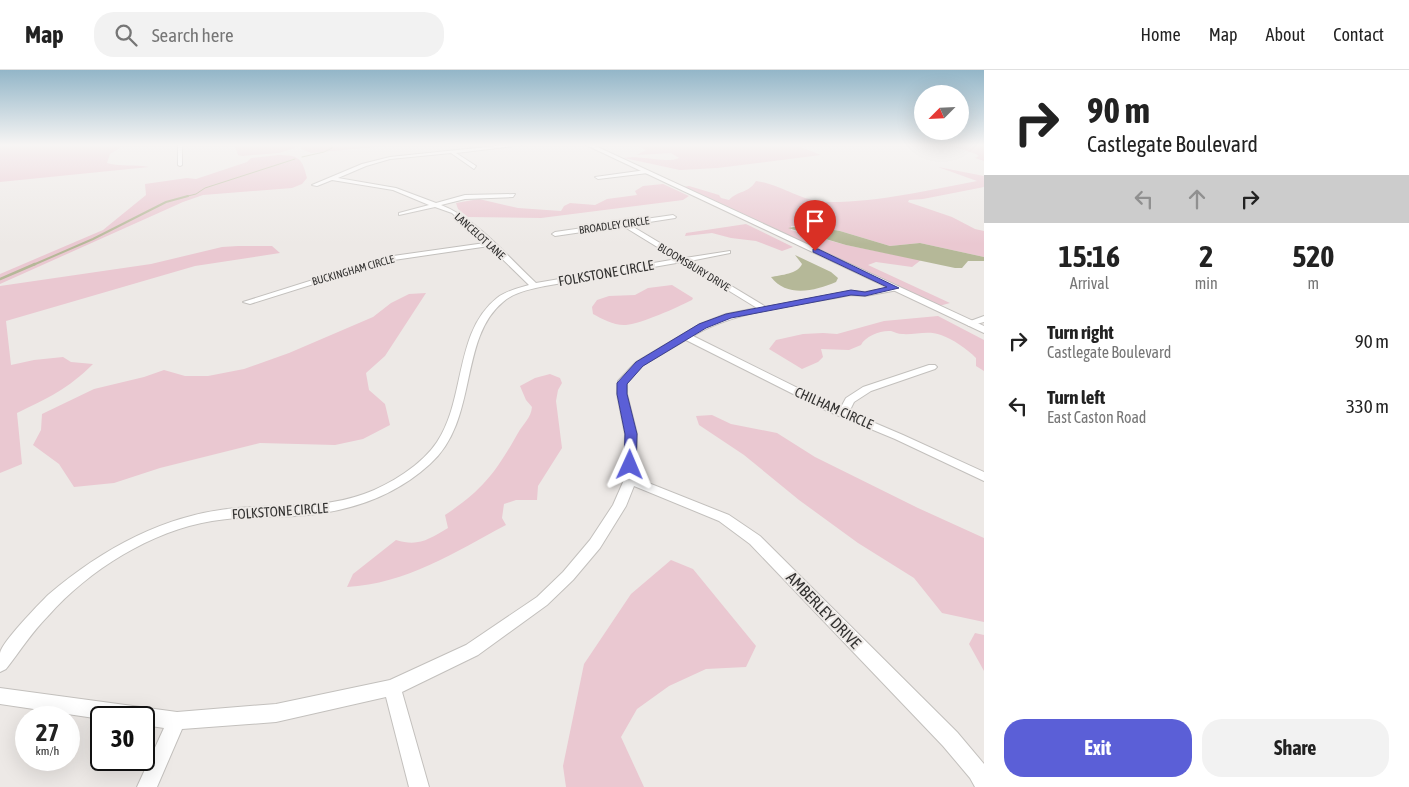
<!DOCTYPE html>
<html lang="en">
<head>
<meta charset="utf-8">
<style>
  :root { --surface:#fff; --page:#f2f2f2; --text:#222; --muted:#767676; --line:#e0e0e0; --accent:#5b5fd7 }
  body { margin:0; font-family:"Asap Condensed",sans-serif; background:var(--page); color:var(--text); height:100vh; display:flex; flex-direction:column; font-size:19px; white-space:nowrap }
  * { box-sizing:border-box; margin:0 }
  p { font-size:16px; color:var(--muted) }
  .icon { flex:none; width:28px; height:28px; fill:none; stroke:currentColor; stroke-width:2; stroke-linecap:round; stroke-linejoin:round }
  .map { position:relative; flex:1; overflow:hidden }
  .drawer { display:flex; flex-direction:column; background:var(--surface); width:425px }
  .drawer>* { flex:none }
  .banner { background:#fff; color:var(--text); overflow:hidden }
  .needle { width:32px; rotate:246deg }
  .tools { position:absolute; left:914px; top:15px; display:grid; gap:10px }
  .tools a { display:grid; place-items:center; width:55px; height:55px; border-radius:50%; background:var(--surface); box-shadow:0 5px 20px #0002; font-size:25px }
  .speed { position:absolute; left:15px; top:636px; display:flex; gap:10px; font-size:25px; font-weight:700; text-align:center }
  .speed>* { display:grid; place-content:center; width:65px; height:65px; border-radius:50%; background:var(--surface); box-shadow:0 5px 20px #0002; line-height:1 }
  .speed small { font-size:12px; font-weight:400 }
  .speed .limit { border:2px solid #111; border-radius:8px; background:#fff; color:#111 }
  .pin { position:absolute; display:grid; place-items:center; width:42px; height:42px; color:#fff; margin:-51px -21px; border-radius:50% 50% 50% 0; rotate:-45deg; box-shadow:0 0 5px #0007 }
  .pin .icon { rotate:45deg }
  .me { position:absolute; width:55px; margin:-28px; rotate:1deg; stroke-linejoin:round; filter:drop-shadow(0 0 4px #0008) }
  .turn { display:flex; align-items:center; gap:18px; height:105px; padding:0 20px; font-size:22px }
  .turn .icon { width:65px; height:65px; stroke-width:2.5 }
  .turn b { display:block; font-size:35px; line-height:42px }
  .lanes { display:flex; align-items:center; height:48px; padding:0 20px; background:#0003; justify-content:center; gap:25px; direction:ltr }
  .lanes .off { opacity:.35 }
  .eta { display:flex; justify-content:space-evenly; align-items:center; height:85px; text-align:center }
  .eta b { font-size:30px; font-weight:700; line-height:35px }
  .button { display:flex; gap:10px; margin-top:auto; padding:10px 20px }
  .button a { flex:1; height:58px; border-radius:20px; background:var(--accent); color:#fff; font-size:20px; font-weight:700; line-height:58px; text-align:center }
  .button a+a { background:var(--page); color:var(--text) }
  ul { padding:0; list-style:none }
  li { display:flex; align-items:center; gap:15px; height:65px; padding:0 20px }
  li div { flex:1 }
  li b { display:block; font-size:19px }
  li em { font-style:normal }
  header { display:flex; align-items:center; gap:30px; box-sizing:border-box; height:70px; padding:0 25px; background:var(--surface); border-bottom:1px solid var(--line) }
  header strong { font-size:24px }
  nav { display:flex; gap:28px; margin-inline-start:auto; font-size:18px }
  .search { width:350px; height:45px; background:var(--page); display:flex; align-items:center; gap:12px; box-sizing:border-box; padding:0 18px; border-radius:20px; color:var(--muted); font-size:19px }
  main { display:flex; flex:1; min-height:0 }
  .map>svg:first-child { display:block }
  .green { fill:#eac8d1 }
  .water { fill:#b5b898 }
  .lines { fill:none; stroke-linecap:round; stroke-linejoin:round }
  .stream-far2 { stroke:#b5b898; stroke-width:1 }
  .stream-far1 { stroke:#b5b898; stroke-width:2 }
  .stream { stroke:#b5b898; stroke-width:2.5 }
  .minor-casing { stroke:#c3c0bd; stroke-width:2 }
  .tertiary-casing { stroke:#c3c0bd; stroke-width:2 }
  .minor { fill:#fff; fill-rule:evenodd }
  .tertiary { fill:#fff; fill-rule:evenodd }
  .route { fill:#5b5fd7; stroke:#3b3e8c }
  .labels { text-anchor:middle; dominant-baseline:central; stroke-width:4; stroke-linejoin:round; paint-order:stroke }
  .far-street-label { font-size:11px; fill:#333231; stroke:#ede9e6 }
  .street-label { font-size:14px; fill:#333231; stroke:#ede9e6 }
  .near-street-label { font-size:16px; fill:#333231; stroke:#ede9e6 }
</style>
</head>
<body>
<header>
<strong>Map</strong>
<div class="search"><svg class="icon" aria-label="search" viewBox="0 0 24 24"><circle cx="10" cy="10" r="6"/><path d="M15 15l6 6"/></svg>Search here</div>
<nav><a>Home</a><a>Map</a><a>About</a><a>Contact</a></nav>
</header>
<main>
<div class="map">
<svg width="984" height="717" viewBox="0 0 984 717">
  <rect width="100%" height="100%" fill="#ede9e6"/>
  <!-- green -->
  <g class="green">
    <path d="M 0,74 L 122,74 L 120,78 L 110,84 L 107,93 C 121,97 135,94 149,97 L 0,112 Z"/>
    <polygon points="234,74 293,74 295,78 279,83 242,86 238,85"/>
    <polygon points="303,74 406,74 311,83 301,79"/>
    <path d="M 624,74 L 793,74 L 821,85 L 717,98 L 680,100 L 624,88 C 640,85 666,94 679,88 L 671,83 L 637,85 L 646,80 L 638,76 Z"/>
    <polygon points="964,74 984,74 984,91 975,88 979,86 976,84 952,76"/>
    <path d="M 278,85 C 299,85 302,88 307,108 L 302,114 L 292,118 L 203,125 L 183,132 L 0,214 L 0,204 L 103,160 L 146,125 L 145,114 L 187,108 L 196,109 L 247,92 L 251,88 Z"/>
    <path d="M 938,97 L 984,106 L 984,117 L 923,129 L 909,130 L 908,132 L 952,147 L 975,159 L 984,161 L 984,187 L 920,173 L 890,176 L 840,161 L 814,156 L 791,156 L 791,160 L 846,175 L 921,190 L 912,197 L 876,192 L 868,195 L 950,233 L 939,236 L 683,117 L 689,116 L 719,125 L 721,128 L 729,130 C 738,120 748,124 756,111 C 780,114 801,131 825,132 C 876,133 928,120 977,111 Z"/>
    <polygon points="663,114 689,126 683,130 541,148 468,147 458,139 456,133 479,129 518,138 561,141 564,136 570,133 595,135 607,129 637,125 635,121 643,116"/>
    <polygon points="746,154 793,177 782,181 756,171 731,168 712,163 685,166 686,163"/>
    <path d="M 238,176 L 272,176 L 280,183 L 195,196 L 6,251 L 11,295 L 34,290 L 63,287 L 71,292 L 93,294 C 68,319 48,328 17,343 L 22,394 L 0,403 L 0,216 L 151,194 L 222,177 Z"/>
    <path d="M 672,215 L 693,228 L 692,230 C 676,238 643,253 626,255 C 615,256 602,249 593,244 L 592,237 L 597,230 L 609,226 L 635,225 L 648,218 Z"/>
    <polygon points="426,223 385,286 366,303 369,320 385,334 390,355 363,369 335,375 260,373 160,398 114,413 74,417 59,394 33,375 41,360 42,344 94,319 144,307 164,300 185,306 208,306 244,299 289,283 373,247 391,233 409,224"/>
    <path d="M 938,246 L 984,270 L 984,301 L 976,296 L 976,288 C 966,278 954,270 941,265 C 928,260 915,265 902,264 C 898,264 895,262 891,261 C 881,260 865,266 861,275 L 849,280 L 821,279 L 823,287 L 818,292 L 802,299 L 769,279 L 776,270 L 803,264 L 823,263 L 837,264 L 884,251 Z"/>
    <path d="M 550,304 L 560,308 L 562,313 L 558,320 L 556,331 L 562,378 L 538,416 L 537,430 L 516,430 L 504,434 L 502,448 L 506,455 C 455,482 406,514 347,517 L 353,504 L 396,470 C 419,477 429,469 448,458 L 445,445 C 483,420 496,402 518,363 C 523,354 531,348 532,337 L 526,330 L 520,316 L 535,308 Z"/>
    <polygon points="712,345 731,354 777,363 815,387 918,438 984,468 984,552 942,543 914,508 858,473 799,430 744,385 699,355 696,346"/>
    <polygon points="671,490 693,499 756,576 746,597 706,599 669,616 637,639 621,667 644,717 566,717 563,696 584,594 631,524"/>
    <polygon points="975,563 984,565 984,601 969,574"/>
  </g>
  <!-- water -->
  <g class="water">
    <polygon points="805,155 840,161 890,176 920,173 984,187 984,191 968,191 962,198 955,198 846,175 788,158"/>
    <path d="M 795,185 L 831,202 L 838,208 L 836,212 C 815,221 787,228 771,207 C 781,205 798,204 802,194 Z"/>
  </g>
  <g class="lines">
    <!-- stream-far2 -->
    <g class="stream-far2">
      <polyline points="302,87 324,82 332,78 332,74"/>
      <polyline points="184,127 196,124 205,118 295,89"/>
    </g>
    <!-- stream-far1 -->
    <polyline class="stream-far1" points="33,195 93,169 166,132 188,126"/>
    <!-- stream -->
    <polyline class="stream" points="0,209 35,194"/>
    <!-- minor casing -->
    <g class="minor-casing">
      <g id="minor">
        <polygon points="178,74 182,74 182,95 180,96 178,95"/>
        <path d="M 516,74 L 530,74 L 456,83 L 476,96 L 474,99 L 451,83 L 390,89 L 366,96 L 338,108 L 396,118 L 436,133 L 465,125 L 515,124 L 513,127 L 465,129 L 441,135 C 477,149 508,187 536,213 L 677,189 L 623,156 L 555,166 L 552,164 L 555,162 L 673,145 L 676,147 L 675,148 L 630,155 L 685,188 L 730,181 L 730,183 L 690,191 L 766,237 L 851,221 L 865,222 L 898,216 L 898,220 L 865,226 L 851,225 C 802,235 735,240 693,266 L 840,339 L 846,328 L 863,317 L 929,295 L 935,295 L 937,297 L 935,299 L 871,321 L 854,332 L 849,342 L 903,365 L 984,402 L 984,411 L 895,369 L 825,340 L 686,270 L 642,296 L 627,313 L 627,324 L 637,364 L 636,408 L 729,445 L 760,466 L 957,662 L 984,694 L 984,717 L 975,717 L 970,708 L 943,676 L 750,474 L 719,451 L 634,416 L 626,436 L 600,478 L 573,510 L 547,535 L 478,585 L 402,622 L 429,717 L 409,717 L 386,627 L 276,652 L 182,659 L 157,717 L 137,717 L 164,658 L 144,655 L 144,648 L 101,648 L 101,649 L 0,634 L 0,618 L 177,642 L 276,634 L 390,610 L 466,575 L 537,527 L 563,502 L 590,470 L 613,435 L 624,410 L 625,364 L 617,324 L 618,311 L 636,292 L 700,254 L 726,244 L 757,238 L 682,192 L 545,216 C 531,219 514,222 503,232 C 458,269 479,351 430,394 C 393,428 345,443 295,446 C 268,447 240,446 212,451 C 151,461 89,500 48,546 C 32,562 20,581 6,599 L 0,602 C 0,596 0,588 0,583 C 2,572 39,534 48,525 C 102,479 165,444 237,438 C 280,435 322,439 364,424 C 389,415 422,395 437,372 C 466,329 454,262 497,228 C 506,221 518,218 529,215 L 489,176 L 387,191 L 250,234 L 243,232 L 386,187 L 485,173 L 452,143 L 435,137 L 399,145 L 399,143 L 429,135 L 393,120 L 332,110 L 317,116 L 312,115 L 362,94 L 390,87 Z"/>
        <polygon points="646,100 648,103 598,109 595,107"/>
        <polygon points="984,246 984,252 969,256 965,253"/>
      </g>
    </g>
    <!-- tertiary casing -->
    <g class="tertiary-casing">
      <polygon id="tertiary" points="584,74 591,74 984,256 984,263"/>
    </g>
    <!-- minor -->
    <use href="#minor" class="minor"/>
    <!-- tertiary -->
    <use href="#tertiary" class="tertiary"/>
  </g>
  <!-- sky -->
  <linearGradient id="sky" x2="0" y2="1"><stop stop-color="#93b6c8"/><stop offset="0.43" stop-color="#f7f5f4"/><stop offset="1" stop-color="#f7f5f4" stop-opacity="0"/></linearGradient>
  <rect width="984" height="174" fill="url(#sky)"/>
  <!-- route -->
  <polygon class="route" points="813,179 818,179 899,218 865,226 851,225 731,248 706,258 643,296 627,314 627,324 637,364 636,395 635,397 626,397 624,395 625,364 617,324 617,313 636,292 699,254 726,244 851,220 865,222 887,217 813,182"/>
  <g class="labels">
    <!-- far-street labels -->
    <g class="far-street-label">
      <text transform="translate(614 155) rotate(-8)">BROADLEY CIRCLE</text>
      <text transform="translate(480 166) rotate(42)">LANCELOT LANE</text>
      <text transform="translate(694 197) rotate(31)">BLOOMSBURY DRIVE</text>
      <text transform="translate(353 200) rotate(-16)">BUCKINGHAM CIRCLE</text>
    </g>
    <!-- street labels -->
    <g class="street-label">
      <text transform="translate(606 203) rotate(-10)">FOLKSTONE CIRCLE</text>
      <text transform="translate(834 338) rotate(24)">CHILHAM CIRCLE</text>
      <text transform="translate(280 441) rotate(-4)">FOLKSTONE CIRCLE</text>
    </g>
    <!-- near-street labels -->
    <g class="near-street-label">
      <text transform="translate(824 540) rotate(46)">AMBERLEY DRIVE</text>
    </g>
  </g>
</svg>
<div class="tools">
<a><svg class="needle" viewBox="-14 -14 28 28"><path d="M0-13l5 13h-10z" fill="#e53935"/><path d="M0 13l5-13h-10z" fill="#767676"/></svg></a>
</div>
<div class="speed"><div>27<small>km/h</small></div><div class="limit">30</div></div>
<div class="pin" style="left:815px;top:181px;background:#d93025"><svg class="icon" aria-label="arrive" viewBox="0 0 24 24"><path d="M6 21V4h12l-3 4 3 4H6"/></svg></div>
<svg class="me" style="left:630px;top:395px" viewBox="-20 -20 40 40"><path d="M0-17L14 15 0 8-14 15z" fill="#5b5fd7" stroke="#fff" stroke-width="4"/></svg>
</div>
<section class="drawer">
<div class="banner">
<div class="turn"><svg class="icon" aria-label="right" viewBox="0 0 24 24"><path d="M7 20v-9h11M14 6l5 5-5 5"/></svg><div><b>90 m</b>Castlegate Boulevard</div></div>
<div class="lanes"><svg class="icon off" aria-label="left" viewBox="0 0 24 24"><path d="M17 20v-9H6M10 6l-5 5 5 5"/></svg><svg class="icon off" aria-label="ahead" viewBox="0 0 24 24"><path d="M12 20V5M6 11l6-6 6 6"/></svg><svg class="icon" aria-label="right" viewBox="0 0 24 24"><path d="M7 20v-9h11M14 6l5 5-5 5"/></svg></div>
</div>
<div class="eta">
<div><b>15:16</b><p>Arrival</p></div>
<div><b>2</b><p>min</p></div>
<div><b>520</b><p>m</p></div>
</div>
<ul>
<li><svg class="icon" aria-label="right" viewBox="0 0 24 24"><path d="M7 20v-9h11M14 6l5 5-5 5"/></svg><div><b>Turn right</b><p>Castlegate Boulevard</p></div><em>90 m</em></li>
<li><svg class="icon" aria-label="left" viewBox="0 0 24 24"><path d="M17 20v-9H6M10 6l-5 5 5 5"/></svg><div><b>Turn left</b><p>East Caston Road</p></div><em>330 m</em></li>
</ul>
<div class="button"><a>Exit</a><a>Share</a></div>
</section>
</main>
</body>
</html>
